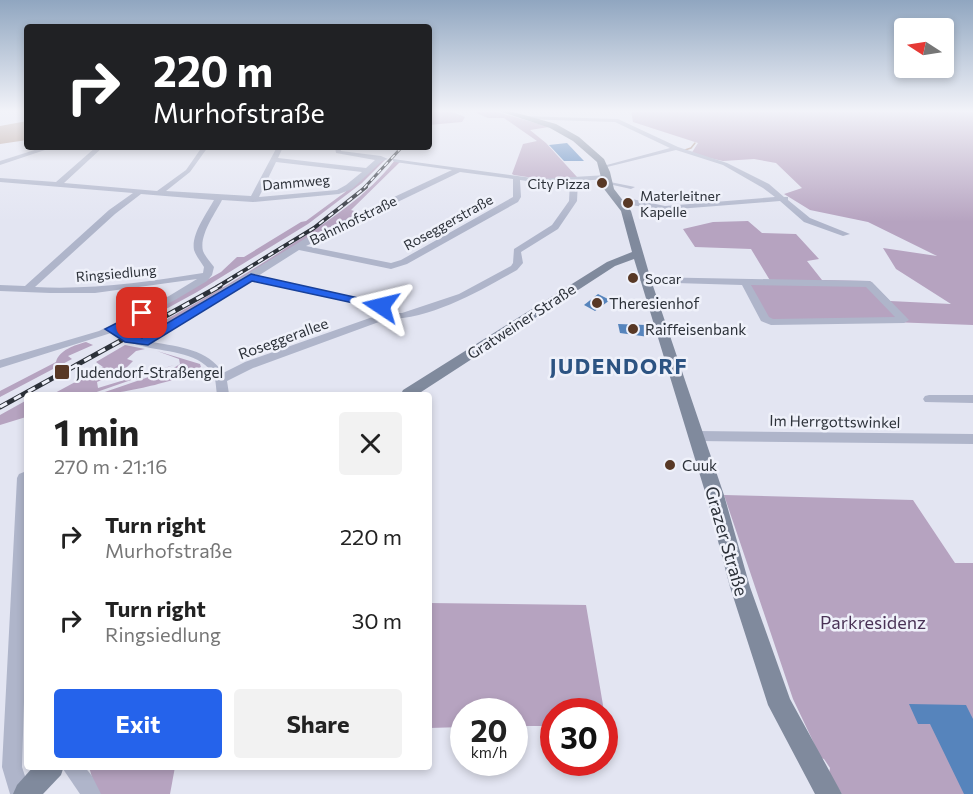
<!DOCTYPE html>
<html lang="en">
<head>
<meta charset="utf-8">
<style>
  :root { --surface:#fff; --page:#f2f2f2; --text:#222; --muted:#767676; --accent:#2563eb }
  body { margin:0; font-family:Commissioner,sans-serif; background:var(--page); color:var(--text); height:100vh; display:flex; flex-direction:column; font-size:22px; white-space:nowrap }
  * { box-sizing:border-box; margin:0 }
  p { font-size:20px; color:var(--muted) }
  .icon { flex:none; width:33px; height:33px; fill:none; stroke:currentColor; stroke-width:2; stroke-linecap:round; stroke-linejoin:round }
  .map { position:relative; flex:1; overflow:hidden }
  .side { position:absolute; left:24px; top:392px; width:408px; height:378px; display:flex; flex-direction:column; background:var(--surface); border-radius:6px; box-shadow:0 3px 9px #0003 }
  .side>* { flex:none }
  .top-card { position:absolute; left:24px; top:24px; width:408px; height:126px; border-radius:6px; box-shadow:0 3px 9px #0003; background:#202124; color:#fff; overflow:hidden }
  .needle { width:39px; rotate:282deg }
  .buttons { position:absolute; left:894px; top:18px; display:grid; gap:12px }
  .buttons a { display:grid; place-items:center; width:60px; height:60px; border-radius:6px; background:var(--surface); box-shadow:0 3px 9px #0003; font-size:30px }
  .speed { position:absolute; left:450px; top:698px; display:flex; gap:12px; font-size:30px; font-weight:700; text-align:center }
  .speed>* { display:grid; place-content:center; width:78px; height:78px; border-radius:50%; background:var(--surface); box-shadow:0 3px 9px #0003; line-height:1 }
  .speed small { font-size:15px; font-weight:400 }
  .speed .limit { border:9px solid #d22; background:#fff; color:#111 }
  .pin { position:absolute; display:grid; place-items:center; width:51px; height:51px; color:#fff; margin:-26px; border-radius:12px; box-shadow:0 3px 9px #0006 }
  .me { position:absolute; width:66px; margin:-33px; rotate:280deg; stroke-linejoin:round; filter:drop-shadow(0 0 4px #0008) }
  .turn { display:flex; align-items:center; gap:21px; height:126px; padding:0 30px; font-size:27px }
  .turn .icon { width:78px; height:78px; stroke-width:2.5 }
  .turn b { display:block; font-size:42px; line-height:51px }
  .round { display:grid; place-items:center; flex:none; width:63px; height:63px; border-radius:6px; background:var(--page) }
  .overview { display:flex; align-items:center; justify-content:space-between; height:102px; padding:0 30px }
  h1 { font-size:36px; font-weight:700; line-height:45px }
  .cta { display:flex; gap:12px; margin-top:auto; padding:12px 30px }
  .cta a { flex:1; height:69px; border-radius:6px; background:var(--accent); color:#fff; font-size:24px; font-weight:700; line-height:69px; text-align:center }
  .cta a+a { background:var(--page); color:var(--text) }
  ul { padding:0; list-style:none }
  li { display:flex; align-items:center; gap:18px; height:84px; padding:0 30px }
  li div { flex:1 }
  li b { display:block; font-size:22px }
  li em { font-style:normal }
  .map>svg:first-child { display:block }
  .green { fill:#b6a3c0 }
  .water { fill:#ad9284 }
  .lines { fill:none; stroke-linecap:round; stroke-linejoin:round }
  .stream { stroke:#ad9284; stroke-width:1.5 }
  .building { fill:#5684bc }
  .minor { fill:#afb5ca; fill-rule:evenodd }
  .secondary { fill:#808a9d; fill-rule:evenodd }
  .rail-far2-casing { stroke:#2c3139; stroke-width:3 }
  .rail-far1-casing { stroke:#2c3139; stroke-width:4 }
  .rail-casing { stroke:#2c3139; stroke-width:5 }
  .rail-far2 { stroke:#eff1fa; stroke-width:1.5; stroke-dasharray:5; stroke-linecap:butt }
  .rail-far1 { stroke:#eff1fa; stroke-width:2; stroke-dasharray:6; stroke-linecap:butt }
  .rail { stroke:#eff1fa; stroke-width:3; stroke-dasharray:8; stroke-linecap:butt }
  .route { fill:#2563eb; stroke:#184099; stroke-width:1.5 }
  .poi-dot { fill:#583825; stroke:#eff1fa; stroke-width:2 }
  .labels { text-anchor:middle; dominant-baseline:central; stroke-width:5; stroke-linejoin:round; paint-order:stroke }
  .far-street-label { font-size:14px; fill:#2c3139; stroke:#eff1fa }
  .far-poi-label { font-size:14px; fill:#2c3139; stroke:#eff1fa; text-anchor:start }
  .poi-label { font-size:15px; fill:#2c3139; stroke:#eff1fa; text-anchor:start }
  .street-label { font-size:15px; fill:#2c3139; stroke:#eff1fa }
  .near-street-label { font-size:18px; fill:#2c3139; stroke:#eff1fa }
  .near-park-label { font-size:18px; fill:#4a3256; stroke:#eff1fa }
  .district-label { font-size:21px; font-weight:bold; letter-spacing:1.5px; fill:#2c5382; stroke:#eff1fa }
</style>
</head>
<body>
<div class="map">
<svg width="973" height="794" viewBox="0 0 973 794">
  <rect width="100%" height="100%" fill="#e3e5f2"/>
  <!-- green -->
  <g class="green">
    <polygon points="429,111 450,111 465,117 462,122 429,125"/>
    <polygon points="472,111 494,111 549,127 530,130 546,143 577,177 547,180 514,175 512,174 523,144 537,141 504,118 488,118"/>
    <polygon points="631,111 973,111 973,325 863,321 779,322 767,318 748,283 771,282 751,249 695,247 683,229 713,222 748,221 762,233 796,234 819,259 807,261 822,280 870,281 890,301 951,304 896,269 883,248 937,256 868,222 810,210 784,194 802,188 776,163 754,159 723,161 691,154 698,143 633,122"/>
    <polygon points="386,159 362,183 308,224 197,292 124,332 124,328 128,324 221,272 237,257 244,257 301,222 306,221 344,193 379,161"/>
    <path d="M 395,160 L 400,162 L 351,210 L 360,213 L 149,336 L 134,337 C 188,308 241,278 292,244 C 329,221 368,195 395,160 Z"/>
    <path d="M 86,342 L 93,345 L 68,356 L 72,359 L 0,397 L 0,391 L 56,362 C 59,350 75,345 86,342 Z"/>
    <polygon points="125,345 145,349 136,351 127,359 133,361 124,370 97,382 98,388 174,365 91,394 53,394 103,367 96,362"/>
    <path d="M 157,351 L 200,364 L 201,367 C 190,379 118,395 99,394 L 172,369 L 180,364 L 179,359 Z"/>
    <polygon points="27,400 26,417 0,425 0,415"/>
    <polygon points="724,495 913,500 955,563 973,563 973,794 842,794 829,774 830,768 824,759 821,758 793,699"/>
    <polygon points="429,603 586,605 604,711 554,711 553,726 515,726 514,711 464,711 463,727 429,728"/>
    <polygon points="89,767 175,767 170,794 97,794"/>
  </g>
  <!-- water -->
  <polygon class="water" points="27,121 27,140 0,144 0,126"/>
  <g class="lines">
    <!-- stream -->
    <polyline class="stream" points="685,150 691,148 695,143"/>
  </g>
  <!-- building -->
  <g class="building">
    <polygon points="567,143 584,161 564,161 549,145"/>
    <polygon points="598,294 610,300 595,311 584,305"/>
    <polygon points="618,324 646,325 649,337 620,333"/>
    <polygon points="909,704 966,705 973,719 973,794 964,794 930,724 918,724"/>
  </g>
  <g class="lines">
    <!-- minor -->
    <g class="minor">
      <polygon points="523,116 618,119 678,147 727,163 769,184 784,197 788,197 788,200 810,218 850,234 843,236 804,222 780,201 665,210 617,203 617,199 632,199 665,206 775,197 763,188 723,165 676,150 603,168 603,166 670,148 615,122 521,119"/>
      <polygon points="44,147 54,147 0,165 0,161"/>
      <path d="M 96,147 L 103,147 L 64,183 L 157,191 L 186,170 L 202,147 L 208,147 L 190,172 L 166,191 L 251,196 L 277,147 L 283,147 L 278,158 L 366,168 L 375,160 L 336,153 L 335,147 L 341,147 L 341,151 L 381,156 L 388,159 L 382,161 L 352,189 L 339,194 L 253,202 L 222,200 C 215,214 199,235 203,251 C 205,256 210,262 214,267 L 212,275 L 207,281 L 175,300 L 119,329 L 141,339 L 306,238 L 452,170 L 395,162 L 393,161 L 393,159 L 540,179 L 607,175 L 611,177 L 607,179 L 578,181 L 577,201 L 558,229 L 521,252 L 523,263 L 517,270 C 479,291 432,319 387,319 L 253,368 L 227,381 L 229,394 L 217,394 C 216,389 216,381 214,376 C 203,353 168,352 146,347 C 133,344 122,340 111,333 L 0,368 L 0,360 L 99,331 L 169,296 L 197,279 L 95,293 L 50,293 L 0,291 L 0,285 L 25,286 L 109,210 L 133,193 L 0,182 L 0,178 L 56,182 ZM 276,162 L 362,172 L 346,185 L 337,190 L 259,197 ZM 460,172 L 513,179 L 513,197 L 401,260 L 391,263 L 306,246 ZM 520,180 L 540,183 L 570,181 L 569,201 L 552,225 L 514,249 L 513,263 L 511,266 L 459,294 L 402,313 L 396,313 L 385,304 L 258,276 L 299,250 L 391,269 L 407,264 L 518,202 L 521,197 ZM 141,194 L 214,200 C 207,213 191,234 194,250 C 196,256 201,262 204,267 L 203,273 C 147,282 92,290 35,287 L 115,214 ZM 251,280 L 378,308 L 384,313 L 245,362 L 223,373 C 208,349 179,347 153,342 Z"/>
      <polygon points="605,181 635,187 631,189 604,183"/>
      <path d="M 645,277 L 869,281 L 872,282 L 909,320 L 904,323 L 771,325 L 761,321 L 742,285 L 642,282 L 640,280 ZM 751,285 L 866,287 L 895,317 L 773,319 L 769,317 Z"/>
      <polygon points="929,395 973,395 973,403 925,402 923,399 925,396"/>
      <polygon points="697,431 973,434 973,444 697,441 692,439 691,436 692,433"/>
      <polygon points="24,472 27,473 27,605 22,767 27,782 33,794 10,794 2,767 17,478 19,474"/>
      <polygon points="61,766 84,766 92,776 101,794 80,794"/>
    </g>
    <!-- secondary -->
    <g class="secondary">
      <polygon points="499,111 510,111 556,124 579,137 604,159 610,172 614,189 631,211 651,280 724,495 750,587 790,699 842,794 815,794 768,705 730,587 706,495 634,259 615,266 418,394 401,394 403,390 607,262 632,252 621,211 604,189 597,162 573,141 550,128"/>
      <polygon points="34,766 64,766 61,775 43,794 13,794 17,785"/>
    </g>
    <!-- rail-far2 casing -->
    <g class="rail-far2-casing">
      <polyline id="rail-far2" points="364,188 402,147"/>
    </g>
    <!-- rail-far1 casing -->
    <g class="rail-far1-casing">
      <polyline id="rail-far1" points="217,287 314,228 366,187"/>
    </g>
    <!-- rail casing -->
    <g class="rail-casing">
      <polyline id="rail" points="0,407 220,286"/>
    </g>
    <!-- rail-far2 -->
    <use href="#rail-far2" class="rail-far2"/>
    <!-- rail-far1 -->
    <use href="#rail-far1" class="rail-far1"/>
    <!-- rail -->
    <use href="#rail" class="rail"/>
  </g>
  <!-- sky -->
  <linearGradient id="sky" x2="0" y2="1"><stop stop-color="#90a6c0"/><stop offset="0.5" stop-color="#f2f3f9"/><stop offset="1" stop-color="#f2f3f9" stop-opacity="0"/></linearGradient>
  <rect width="973" height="222" fill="url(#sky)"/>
  <!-- route -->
  <polygon class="route" points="251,274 381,303 387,306 381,309 252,281 148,345 125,342 105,329 142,310 148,313 146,316 120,329 142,338"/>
  <!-- markers -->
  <g class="poi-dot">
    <circle cx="602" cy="183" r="6"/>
    <circle cx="628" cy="203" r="6"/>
    <circle cx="633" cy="278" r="6"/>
    <circle cx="597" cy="303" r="6"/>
    <circle cx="633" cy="329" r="6"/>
    <rect x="54" y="364" width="16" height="16" rx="3"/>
    <circle cx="670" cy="465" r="6"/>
  </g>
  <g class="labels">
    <!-- far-street labels -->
    <g class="far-street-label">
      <text transform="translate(296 182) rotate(-5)">Dammweg</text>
      <text transform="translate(353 220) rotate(-26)">Bahnhofstraße</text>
      <text transform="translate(448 222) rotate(-29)">Roseggerstraße</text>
      <text transform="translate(116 273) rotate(-5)">Ringsiedlung</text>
    </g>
    <!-- far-poi labels -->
    <g class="far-poi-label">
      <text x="590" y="183" text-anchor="end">City Pizza</text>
      <text x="640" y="195">Materleitner<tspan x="640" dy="16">Kapelle</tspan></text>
      <text x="645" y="278">Socar</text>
    </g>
    <!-- poi labels -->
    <g class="poi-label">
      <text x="609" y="303">Theresienhof</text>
      <text x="645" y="329">Raiffeisenbank</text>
      <text x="76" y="372">Judendorf-Straßengel</text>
      <text x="682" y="465">Cuuk</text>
    </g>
    <!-- street labels -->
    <g class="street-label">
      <text transform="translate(521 321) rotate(-33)">Gratweiner Straße</text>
      <text transform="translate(283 338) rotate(-20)">Roseggerallee</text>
      <text transform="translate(835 421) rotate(1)">Im Herrgottswinkel</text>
    </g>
    <!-- near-street labels -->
    <g class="near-street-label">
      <text transform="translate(727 541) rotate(74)">Grazer Straße</text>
    </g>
    <!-- near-park labels -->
    <g class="near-park-label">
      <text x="873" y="622">Parkresidenz</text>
    </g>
    <!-- district labels -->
    <g class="district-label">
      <text x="619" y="365">JUDENDORF</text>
    </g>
  </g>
</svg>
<div class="buttons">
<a><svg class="needle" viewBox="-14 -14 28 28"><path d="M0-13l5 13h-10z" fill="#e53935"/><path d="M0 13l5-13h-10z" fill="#767676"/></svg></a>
</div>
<div class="speed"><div>20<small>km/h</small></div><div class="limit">30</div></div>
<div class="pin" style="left:142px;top:313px;background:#d93025"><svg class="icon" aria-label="arrive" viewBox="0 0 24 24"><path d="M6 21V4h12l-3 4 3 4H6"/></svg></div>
<svg class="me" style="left:381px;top:306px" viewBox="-20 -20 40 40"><path d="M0-17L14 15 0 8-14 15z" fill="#2563eb" stroke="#fff" stroke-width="4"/></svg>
<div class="top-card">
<div class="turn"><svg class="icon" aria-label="right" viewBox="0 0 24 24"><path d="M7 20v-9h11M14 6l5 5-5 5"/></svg><div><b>220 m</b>Murhofstraße</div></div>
</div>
<section class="side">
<div class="overview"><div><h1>1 min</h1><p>270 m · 21:16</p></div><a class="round"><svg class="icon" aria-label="close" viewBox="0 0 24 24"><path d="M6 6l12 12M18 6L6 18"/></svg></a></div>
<ul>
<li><svg class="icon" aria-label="right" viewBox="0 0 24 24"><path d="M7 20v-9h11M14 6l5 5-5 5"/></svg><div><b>Turn right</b><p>Murhofstraße</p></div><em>220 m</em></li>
<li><svg class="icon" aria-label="right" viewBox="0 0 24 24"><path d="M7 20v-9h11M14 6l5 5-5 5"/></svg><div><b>Turn right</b><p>Ringsiedlung</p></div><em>30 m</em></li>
</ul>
<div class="cta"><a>Exit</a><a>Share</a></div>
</section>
</div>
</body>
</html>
